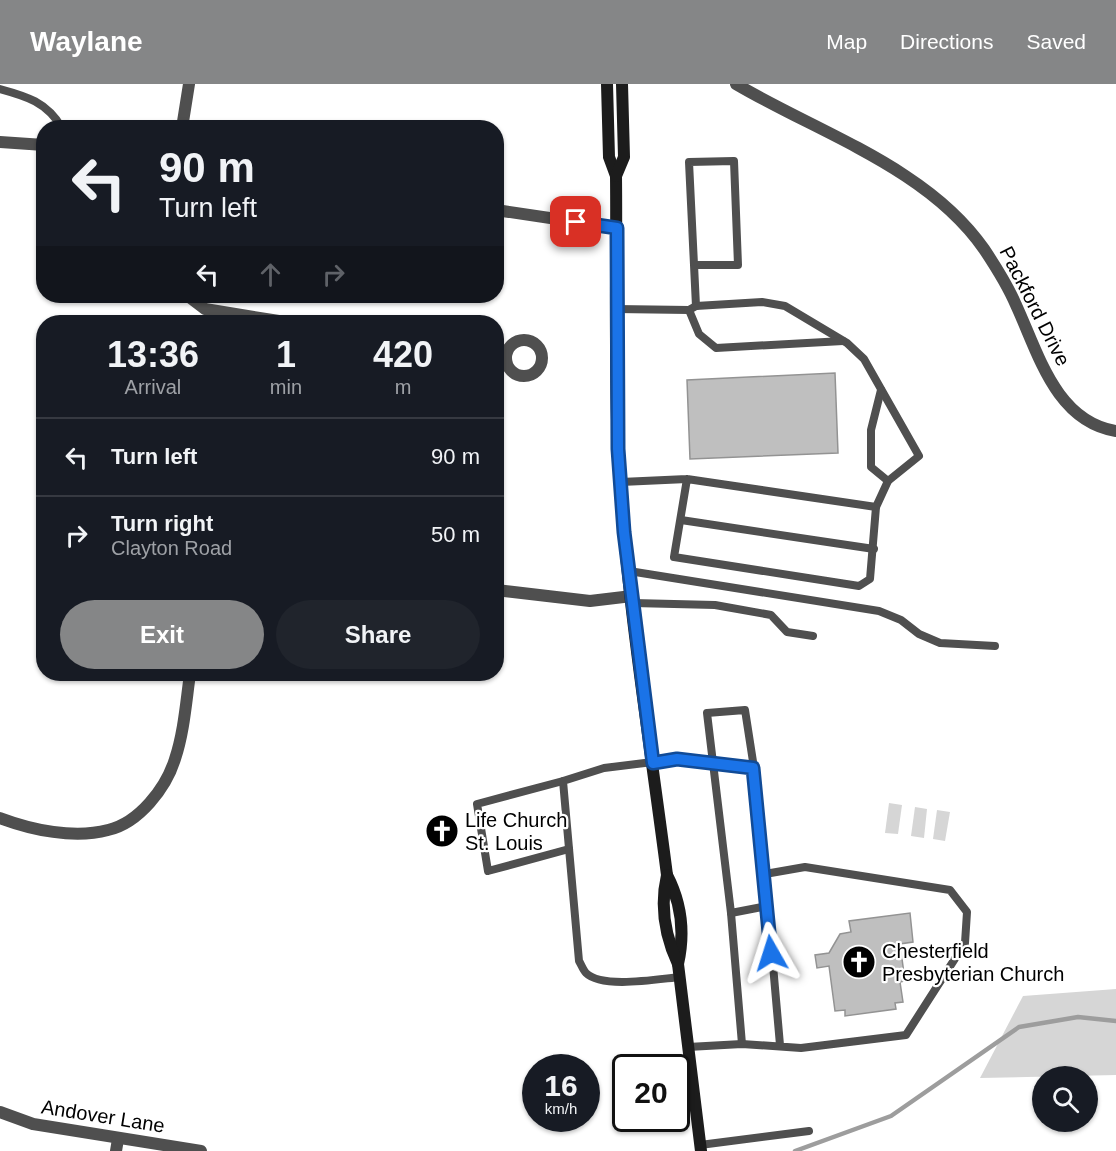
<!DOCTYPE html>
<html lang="en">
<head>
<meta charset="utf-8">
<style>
  :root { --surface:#171b24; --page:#20242c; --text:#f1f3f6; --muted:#9ea1a6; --line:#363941; --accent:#858687 }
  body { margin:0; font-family:Helvetica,sans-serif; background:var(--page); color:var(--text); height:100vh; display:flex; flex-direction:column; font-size:22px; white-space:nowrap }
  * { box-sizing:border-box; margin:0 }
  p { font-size:20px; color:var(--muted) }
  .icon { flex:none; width:33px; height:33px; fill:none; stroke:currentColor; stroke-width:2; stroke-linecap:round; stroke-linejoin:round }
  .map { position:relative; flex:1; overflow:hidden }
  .sheet { position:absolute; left:36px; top:231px; width:468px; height:366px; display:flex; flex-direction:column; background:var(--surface); border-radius:24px; box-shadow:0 2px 4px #0004 }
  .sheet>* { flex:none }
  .banner { position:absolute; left:36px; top:36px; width:468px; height:183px; border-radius:24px; box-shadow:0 2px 4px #0004; background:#171b24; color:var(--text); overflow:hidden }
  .controls { position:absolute; left:1032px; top:982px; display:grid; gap:12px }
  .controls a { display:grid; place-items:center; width:66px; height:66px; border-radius:50%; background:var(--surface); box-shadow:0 2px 4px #0004; font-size:30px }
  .speed { position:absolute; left:522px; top:970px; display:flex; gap:12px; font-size:30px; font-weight:700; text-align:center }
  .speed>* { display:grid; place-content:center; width:78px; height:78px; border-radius:50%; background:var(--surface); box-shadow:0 2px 4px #0004; line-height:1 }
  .speed small { font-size:15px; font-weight:400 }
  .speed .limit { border:3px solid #111; border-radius:9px; background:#fff; color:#111 }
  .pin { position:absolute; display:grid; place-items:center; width:51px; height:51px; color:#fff; margin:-26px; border-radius:12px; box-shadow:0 3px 9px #0006 }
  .me { position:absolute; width:66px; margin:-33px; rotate:354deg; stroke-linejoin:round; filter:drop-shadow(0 0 4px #0008) }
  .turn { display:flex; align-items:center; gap:21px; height:126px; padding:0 24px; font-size:27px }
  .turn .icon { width:78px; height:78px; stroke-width:2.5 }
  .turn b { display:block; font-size:42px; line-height:51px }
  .lanes { display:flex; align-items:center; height:57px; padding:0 24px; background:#0003; justify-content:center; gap:30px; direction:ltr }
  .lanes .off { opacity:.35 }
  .eta { display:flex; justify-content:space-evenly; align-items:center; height:102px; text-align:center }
  .eta b { font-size:36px; font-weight:700; line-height:42px }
  .cta { display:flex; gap:12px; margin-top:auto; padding:12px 24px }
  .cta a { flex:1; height:69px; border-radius:36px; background:var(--accent); color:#fff; font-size:24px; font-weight:700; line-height:69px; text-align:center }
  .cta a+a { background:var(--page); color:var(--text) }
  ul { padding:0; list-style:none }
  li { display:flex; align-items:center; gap:18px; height:78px; padding:0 24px; border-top:2px solid var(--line) }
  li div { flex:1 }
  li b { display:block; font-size:22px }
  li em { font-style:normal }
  header { display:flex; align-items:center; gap:36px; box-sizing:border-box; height:84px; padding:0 30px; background:var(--accent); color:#fff }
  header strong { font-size:28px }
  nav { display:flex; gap:33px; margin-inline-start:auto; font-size:21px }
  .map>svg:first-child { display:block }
  .green { fill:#d6d6d6 }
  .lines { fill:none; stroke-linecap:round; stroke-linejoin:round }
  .stream { stroke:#9d9d9d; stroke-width:4.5 }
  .building { fill:#bfbfbf; stroke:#939393; stroke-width:1.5 }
  .service { stroke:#4f4f4f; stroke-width:8 }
  .minor { stroke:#4f4f4f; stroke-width:12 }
  .secondary { stroke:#1c1c1c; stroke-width:12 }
  .route-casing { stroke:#114b97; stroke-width:15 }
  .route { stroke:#1a73e8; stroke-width:10 }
  .labels { text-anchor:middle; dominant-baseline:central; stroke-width:4.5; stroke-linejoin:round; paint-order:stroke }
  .street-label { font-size:20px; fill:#000; stroke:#fff }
  .poi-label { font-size:20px; fill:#000; stroke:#fff; text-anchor:start }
</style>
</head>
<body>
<header>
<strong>Waylane</strong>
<nav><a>Map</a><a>Directions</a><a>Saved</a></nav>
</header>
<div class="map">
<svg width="1116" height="1067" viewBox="0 0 1116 1067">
  <rect width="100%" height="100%" fill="#fff"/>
  <!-- green -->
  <g class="green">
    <polygon points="889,719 902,721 898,750 885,749"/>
    <polygon points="915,723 927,725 924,754 911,752"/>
    <polygon points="937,726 950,728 945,757 933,755"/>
    <polygon points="1116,905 1116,991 980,994 1023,912"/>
  </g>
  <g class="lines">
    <!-- stream -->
    <polyline class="stream" points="795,1067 891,1032 1019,943 1078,933 1116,937"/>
  </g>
  <!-- building -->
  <g class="building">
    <polygon points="835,289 838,369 690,375 687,296"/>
    <polygon points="910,829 913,858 900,860 905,897 900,898 903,918 895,919 896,925 845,932 845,926 835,927 829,882 817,884 815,871 829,869 840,850 851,848 849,837"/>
  </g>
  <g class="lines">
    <!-- service -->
    <g class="service">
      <path d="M 0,5 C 26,12 47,18 62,44"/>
      <polyline points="694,181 738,181 734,77 689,78 696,222"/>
      <polyline points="616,225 689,226 696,222 762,218 785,222 847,259 864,275 919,372 888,397 876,423"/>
      <polyline points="689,226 699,250 716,264 843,257"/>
      <polyline points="881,306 871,346 871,383 888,397"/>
      <polyline points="621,398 687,395 876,423 870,495 859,502 674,473 687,395"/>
      <polyline points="681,436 874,465"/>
      <polyline points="629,487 879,527 901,536 919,550 940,559 995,562"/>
      <polyline points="633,519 715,521 771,531 787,548 813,552"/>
      <polyline points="754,684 745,626 707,629 731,829 767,822"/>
      <polyline points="563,697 477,720 488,787 569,765"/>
      <polyline points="731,829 742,960"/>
      <path d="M 680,893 C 658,895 602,905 586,889 C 583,886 581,880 579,877 L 563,697 L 604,684 L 677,675 L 754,684 L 765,790"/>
      <polyline points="688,963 742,960 801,964 906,951 965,859 967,828 950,806 805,783 765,790 780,961"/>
      <polyline points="700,1061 809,1047"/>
    </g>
    <!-- minor -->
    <g class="minor">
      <path d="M 736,0 C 819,49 928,84 984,165 C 996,183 1008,202 1016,221 C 1038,268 1055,337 1116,347"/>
      <polyline points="182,44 189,0"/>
      <polyline points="0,58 44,61"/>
      <polyline points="496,126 617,144"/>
      <polyline points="188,212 205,225 285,238"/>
      <circle cx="524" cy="274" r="18"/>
      <polyline points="496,506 590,517 632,512"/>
      <path d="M 0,734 C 32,746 74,755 108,746 C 139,739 166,704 175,675 C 184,648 186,618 190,590"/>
      <polyline points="0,1028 33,1040 201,1067"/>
      <polyline points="116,1067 118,1055"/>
    </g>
    <!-- secondary -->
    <g class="secondary">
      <path d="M 607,0 L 609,73 L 616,92 C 617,183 614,274 618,365 C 625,508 649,650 667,791 C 682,820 685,849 678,880"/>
      <polyline points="616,92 624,73 622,0"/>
      <path d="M 667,791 C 660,821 665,852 678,880 L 701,1067"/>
    </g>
  </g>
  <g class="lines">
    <!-- route casing -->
    <g class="route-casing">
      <polyline id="route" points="576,138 617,144 618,365 624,448 653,679 677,675 753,684 771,869"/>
    </g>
    <!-- route -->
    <use href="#route" class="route"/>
  </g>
  <!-- icons -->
  <defs>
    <g id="church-disc" transform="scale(1.725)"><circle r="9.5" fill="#000" stroke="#fff"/><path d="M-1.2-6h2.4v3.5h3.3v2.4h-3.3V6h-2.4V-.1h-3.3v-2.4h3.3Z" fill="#fff"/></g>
  </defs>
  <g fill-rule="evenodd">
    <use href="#church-disc" x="442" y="747"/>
    <use href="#church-disc" x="859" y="878"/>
  </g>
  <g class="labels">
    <!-- street labels -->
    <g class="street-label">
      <text transform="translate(1035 222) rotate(63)">Packford Drive</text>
      <text transform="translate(103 1032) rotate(9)">Andover Lane</text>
    </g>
    <!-- poi labels -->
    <g class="poi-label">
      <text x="465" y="736">Life Church<tspan x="465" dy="23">St. Louis</tspan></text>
      <text x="882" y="867">Chesterfield<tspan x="882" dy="23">Presbyterian Church</tspan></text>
    </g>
  </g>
</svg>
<div class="controls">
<a><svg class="icon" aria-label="search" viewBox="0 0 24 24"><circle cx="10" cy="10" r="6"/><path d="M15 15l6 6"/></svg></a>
</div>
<div class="speed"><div>16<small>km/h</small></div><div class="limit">20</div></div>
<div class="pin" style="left:576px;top:138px;background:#d93025"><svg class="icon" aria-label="arrive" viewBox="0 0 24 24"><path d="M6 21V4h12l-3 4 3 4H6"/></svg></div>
<svg class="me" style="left:771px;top:869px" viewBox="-20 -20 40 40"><path d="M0-17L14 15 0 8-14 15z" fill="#1a73e8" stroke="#fff" stroke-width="4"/></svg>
<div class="banner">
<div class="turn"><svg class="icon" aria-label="left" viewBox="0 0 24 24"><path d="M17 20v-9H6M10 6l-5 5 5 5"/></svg><div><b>90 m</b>Turn left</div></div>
<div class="lanes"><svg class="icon" aria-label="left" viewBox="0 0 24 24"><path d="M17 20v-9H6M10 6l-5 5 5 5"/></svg><svg class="icon off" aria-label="ahead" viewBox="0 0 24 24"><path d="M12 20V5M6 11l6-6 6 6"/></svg><svg class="icon off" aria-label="right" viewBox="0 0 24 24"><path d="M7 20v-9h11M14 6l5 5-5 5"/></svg></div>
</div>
<section class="sheet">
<div class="eta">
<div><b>13:36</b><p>Arrival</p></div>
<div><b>1</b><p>min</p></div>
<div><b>420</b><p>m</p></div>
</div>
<ul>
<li><svg class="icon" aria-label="left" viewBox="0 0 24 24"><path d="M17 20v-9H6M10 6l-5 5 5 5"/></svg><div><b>Turn left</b></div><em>90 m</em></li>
<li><svg class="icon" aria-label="right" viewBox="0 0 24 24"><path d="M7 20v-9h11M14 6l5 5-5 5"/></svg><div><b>Turn right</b><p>Clayton Road</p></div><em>50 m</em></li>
</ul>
<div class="cta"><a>Exit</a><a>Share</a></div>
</section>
</div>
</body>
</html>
